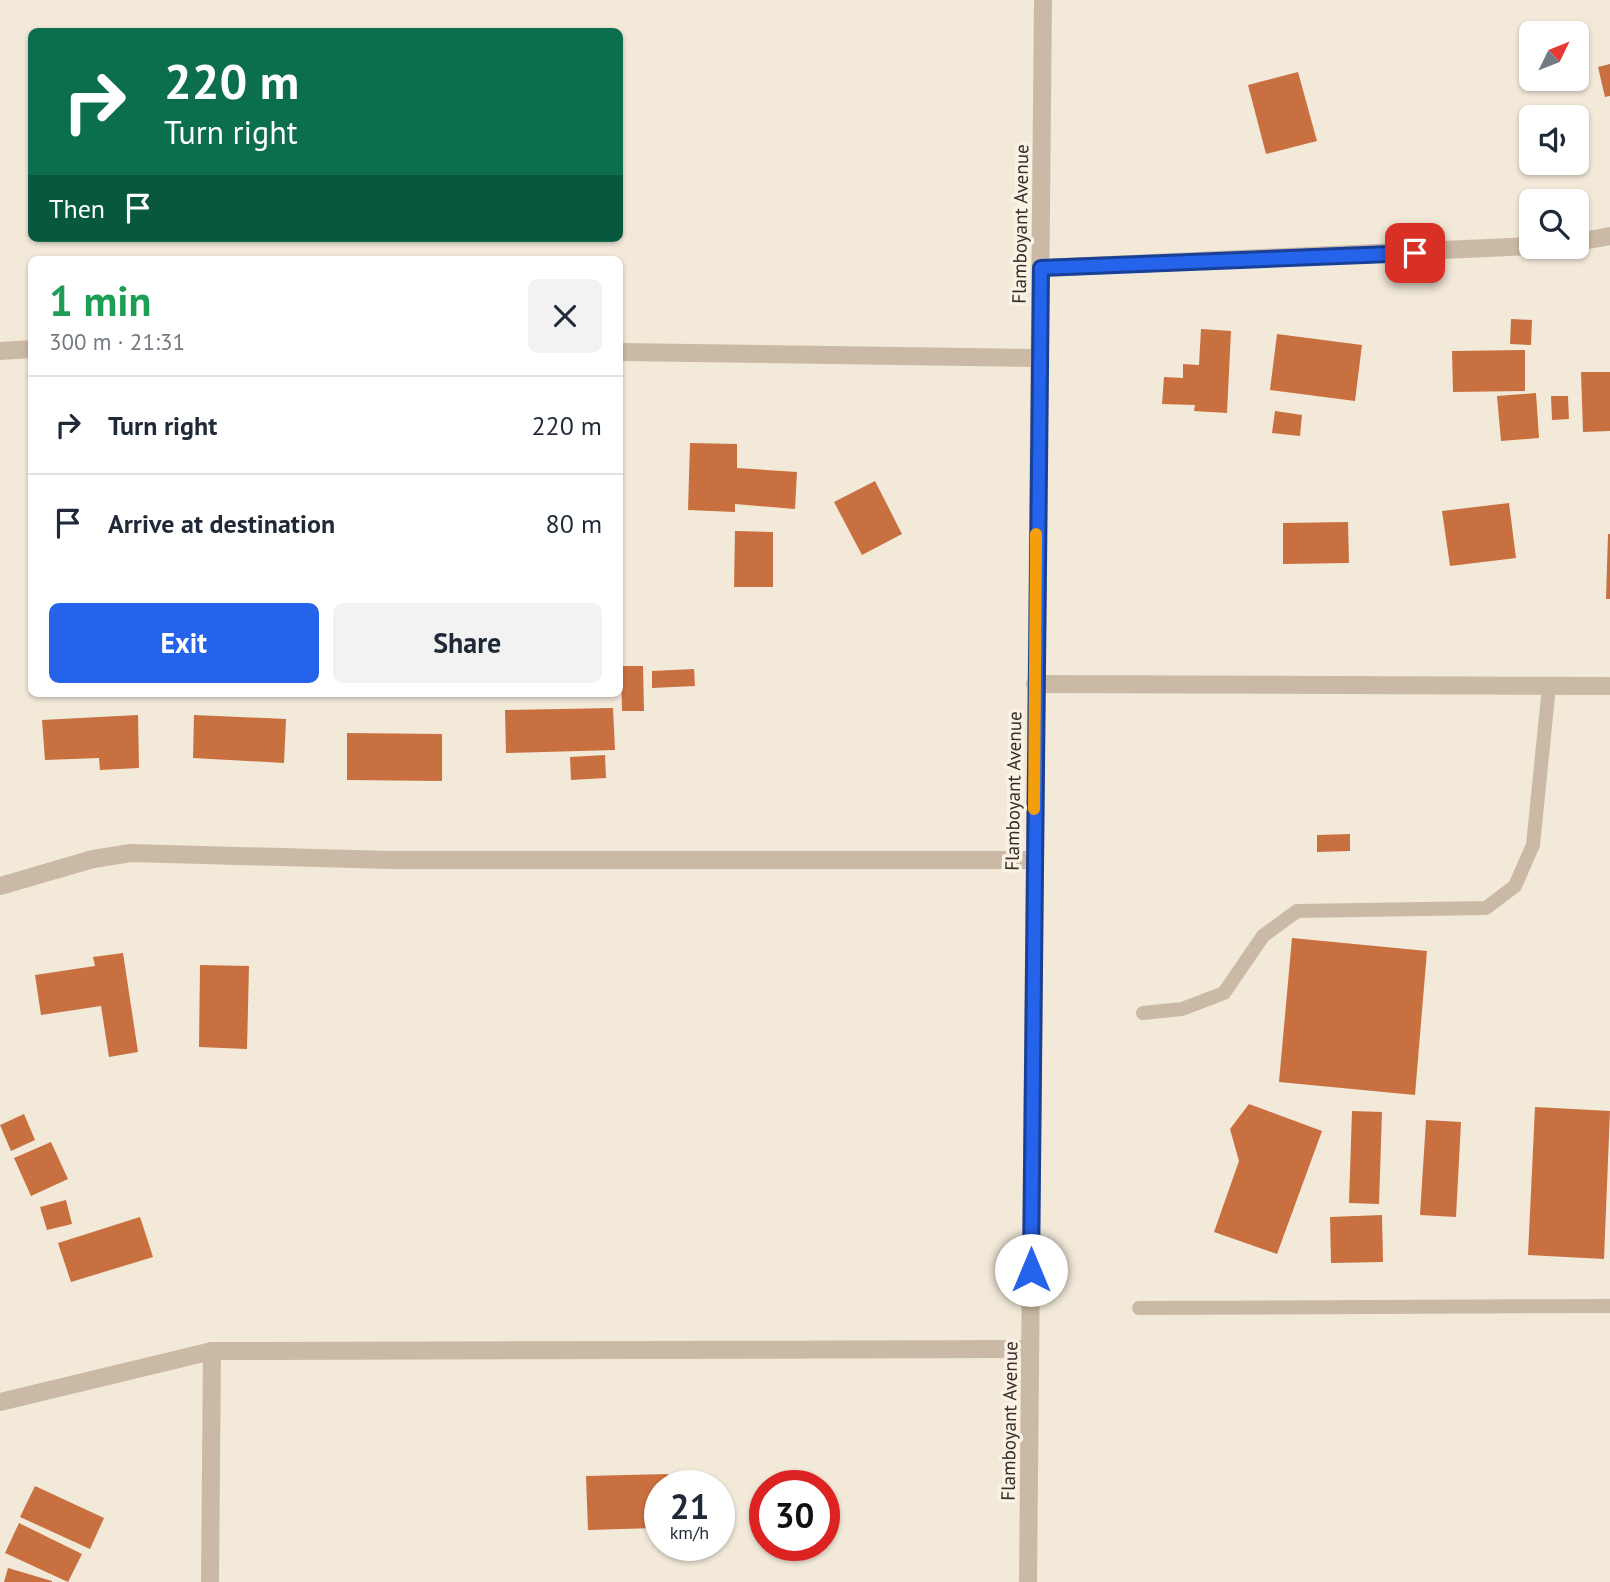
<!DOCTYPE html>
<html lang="en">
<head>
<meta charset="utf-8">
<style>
  :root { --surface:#fff; --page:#f2f2f3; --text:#1f2937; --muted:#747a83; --line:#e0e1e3; --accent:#2563eb }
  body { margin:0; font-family:"PT Sans",sans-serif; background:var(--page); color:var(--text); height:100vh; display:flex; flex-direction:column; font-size:26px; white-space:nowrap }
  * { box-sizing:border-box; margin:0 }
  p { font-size:23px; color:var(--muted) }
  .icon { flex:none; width:38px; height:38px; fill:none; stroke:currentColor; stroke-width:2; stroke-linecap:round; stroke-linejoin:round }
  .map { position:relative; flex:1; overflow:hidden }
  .sheet { position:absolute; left:28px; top:256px; width:595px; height:441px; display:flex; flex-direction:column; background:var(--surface); border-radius:10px; box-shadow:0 2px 5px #0004 }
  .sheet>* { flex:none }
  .guide { position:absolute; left:28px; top:28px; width:595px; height:214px; border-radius:10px; box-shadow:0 2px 5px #0004; background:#0b6e4f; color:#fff; overflow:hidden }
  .needle { width:46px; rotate:47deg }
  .fabs { position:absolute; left:1519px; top:21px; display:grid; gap:14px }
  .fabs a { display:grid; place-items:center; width:70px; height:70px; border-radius:10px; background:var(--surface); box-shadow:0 2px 5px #0004; font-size:35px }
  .speed { position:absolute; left:644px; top:1470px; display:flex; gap:14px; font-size:35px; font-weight:700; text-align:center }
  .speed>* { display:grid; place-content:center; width:91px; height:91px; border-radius:50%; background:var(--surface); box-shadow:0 2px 5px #0004; line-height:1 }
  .speed small { font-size:18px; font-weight:400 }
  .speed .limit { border:10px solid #d22; background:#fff; color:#111 }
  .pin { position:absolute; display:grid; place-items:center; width:60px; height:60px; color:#fff; margin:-30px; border-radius:14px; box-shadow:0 4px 10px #0006 }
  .me { position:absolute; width:77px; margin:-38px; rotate:0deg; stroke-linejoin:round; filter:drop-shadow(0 0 5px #0008) }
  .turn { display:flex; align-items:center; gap:24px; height:147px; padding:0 21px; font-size:32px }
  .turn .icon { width:91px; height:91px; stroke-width:2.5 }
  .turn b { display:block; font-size:49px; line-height:60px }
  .then { display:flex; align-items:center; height:66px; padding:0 21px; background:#0003; gap:14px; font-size:26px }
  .round { display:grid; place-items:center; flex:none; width:74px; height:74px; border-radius:10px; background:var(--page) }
  .headline { display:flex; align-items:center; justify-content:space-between; height:119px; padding:0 21px }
  h1 { font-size:42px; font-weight:600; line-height:52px; color:#1e9e55 }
  .action { display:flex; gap:14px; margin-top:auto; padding:14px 21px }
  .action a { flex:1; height:80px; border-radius:10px; background:var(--accent); color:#fff; font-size:28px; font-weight:600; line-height:80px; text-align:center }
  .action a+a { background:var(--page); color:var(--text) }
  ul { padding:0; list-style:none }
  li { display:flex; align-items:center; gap:21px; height:98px; padding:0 21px; border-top:2px solid var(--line) }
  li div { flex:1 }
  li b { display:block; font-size:26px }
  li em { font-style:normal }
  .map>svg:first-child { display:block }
  .building { fill:#c97040 }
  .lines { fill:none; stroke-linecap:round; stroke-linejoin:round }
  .service { stroke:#cabaa5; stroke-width:14 }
  .minor { stroke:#cabaa5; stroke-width:18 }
  .route-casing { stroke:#184099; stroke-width:18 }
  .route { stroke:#2563eb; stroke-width:12 }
  .slow { stroke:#f59e0b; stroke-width:12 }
  .labels { text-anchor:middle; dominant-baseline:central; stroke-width:7; stroke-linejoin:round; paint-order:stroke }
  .street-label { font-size:19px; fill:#352d26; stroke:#faf2e5 }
</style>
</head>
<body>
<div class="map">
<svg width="1610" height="1582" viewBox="0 0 1610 1582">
  <rect width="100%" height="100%" fill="#f2e9d9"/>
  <!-- building -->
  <g class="building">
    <polygon points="1610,64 1610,96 1605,97 1598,67"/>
    <polygon points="1298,72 1317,141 1266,154 1248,85"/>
    <polygon points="1511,319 1532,320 1531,345 1510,344"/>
    <polygon points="1201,329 1231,331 1227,413 1194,411 1195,405 1162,404 1164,377 1183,378 1183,364 1199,365"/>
    <polygon points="1277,334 1362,345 1355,401 1270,390"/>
    <polygon points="1525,350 1525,391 1453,392 1452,351"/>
    <polygon points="1581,372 1610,372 1610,431 1583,432"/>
    <polygon points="1536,393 1539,438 1501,441 1497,396"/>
    <polygon points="1551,396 1568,396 1569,419 1552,420"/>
    <polygon points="1275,411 1302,415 1300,436 1272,433"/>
    <polygon points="690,443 737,444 737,468 797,472 795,509 735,504 735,512 688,510"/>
    <polygon points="875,481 902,534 862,555 834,502"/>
    <polygon points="1509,503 1516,558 1450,566 1442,511"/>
    <polygon points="1348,522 1349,563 1283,564 1283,523"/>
    <polygon points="735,531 773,532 773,587 734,587"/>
    <polygon points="1608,534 1610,534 1610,599 1606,599"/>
    <polygon points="621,666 643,666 644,711 622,711"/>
    <polygon points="694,669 695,686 652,688 652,671"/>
    <polygon points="613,708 615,750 506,753 505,710"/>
    <polygon points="138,715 139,768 100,770 99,758 45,760 42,720"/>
    <polygon points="194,715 286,719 284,763 193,758"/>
    <polygon points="347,733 442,734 442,781 347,780"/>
    <polygon points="605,755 606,778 571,780 570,757"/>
    <polygon points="1350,834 1350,851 1317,852 1317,835"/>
    <polygon points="1292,938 1427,951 1415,1095 1279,1082"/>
    <polygon points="123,953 138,1052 109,1057 101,1006 41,1015 35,975 95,966 93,957"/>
    <polygon points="200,965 249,966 247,1049 199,1047"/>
    <polygon points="1249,1104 1322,1131 1277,1254 1214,1232 1239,1161 1230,1129"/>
    <polygon points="1535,1107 1610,1111 1604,1259 1528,1255"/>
    <polygon points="1352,1111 1382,1112 1379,1204 1349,1203"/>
    <polygon points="24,1114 35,1140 11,1151 0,1125"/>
    <polygon points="1426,1120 1461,1122 1456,1217 1420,1215"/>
    <polygon points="51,1142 68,1179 31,1196 14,1158"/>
    <polygon points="66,1200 72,1224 47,1230 40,1207"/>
    <polygon points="1382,1215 1383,1262 1331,1263 1330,1217"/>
    <polygon points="140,1217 153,1257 71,1282 58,1243"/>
    <polygon points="668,1474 665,1486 660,1486 656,1528 588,1530 586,1476"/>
    <polygon points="35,1486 104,1518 90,1549 20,1517"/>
    <polygon points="19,1523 82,1554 68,1582 5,1553"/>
    <polygon points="8,1568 52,1581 52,1582 4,1582"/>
  </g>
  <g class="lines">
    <!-- service -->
    <g class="service">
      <polyline points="1143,1013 1182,1009 1224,993 1263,936 1297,911 1486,908 1515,886 1533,845 1549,686"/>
      <polyline points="1139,1308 1610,1306"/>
    </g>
    <!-- minor -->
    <g class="minor">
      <polyline points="1577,242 1610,236"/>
      <polyline points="1041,268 1531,246"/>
      <polyline points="0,351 32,349"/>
      <polyline points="620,352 1038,358"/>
      <polyline points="1035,684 1610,686"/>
      <polyline points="0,886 93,859 131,853 390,860 1033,860"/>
      <polyline points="0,1402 212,1351 1030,1349"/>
      <polyline points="210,1582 212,1351"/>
      <polyline points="1028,1582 1043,0"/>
    </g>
  </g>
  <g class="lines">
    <!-- route casing -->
    <g class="route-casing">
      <polyline id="route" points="1031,1270 1041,268 1415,253"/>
    </g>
    <!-- route -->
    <use href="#route" class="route"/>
    <!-- slow -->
    <polyline class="slow" points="1034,809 1036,534"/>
  </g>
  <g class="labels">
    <!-- street labels -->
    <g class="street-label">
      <text transform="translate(1020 224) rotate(-89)">Flamboyant Avenue</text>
      <text transform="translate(1013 791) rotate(-89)">Flamboyant Avenue</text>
      <text transform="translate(1009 1421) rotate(-89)">Flamboyant Avenue</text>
    </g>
  </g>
</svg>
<div class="fabs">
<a><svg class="needle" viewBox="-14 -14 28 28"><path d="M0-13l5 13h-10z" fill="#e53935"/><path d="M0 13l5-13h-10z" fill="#747a83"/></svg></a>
<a><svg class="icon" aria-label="sound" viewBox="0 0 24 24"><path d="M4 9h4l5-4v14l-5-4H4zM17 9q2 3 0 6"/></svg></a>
<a><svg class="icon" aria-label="search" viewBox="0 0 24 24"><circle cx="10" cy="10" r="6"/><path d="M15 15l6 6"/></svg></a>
</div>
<div class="speed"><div>21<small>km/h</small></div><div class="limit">30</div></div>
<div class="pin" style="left:1415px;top:253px;background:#d93025"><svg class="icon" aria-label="arrive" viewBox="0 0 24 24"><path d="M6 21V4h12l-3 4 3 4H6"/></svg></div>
<svg class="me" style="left:1031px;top:1270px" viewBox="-20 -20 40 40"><circle r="19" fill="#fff"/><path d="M0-13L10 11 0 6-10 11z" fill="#2563eb"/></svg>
<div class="guide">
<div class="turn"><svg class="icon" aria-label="right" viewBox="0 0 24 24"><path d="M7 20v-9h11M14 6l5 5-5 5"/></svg><div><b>220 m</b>Turn right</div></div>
<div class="then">Then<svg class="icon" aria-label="arrive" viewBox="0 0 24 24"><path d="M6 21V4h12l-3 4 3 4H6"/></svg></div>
</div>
<section class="sheet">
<div class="headline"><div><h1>1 min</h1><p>300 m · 21:31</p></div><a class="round"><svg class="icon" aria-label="close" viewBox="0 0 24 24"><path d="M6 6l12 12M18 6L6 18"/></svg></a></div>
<ul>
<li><svg class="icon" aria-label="right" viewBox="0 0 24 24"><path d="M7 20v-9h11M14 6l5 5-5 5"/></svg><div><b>Turn right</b></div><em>220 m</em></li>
<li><svg class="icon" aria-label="arrive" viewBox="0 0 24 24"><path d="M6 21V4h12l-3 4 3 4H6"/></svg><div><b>Arrive at destination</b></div><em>80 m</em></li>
</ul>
<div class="action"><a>Exit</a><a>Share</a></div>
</section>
</div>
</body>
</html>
